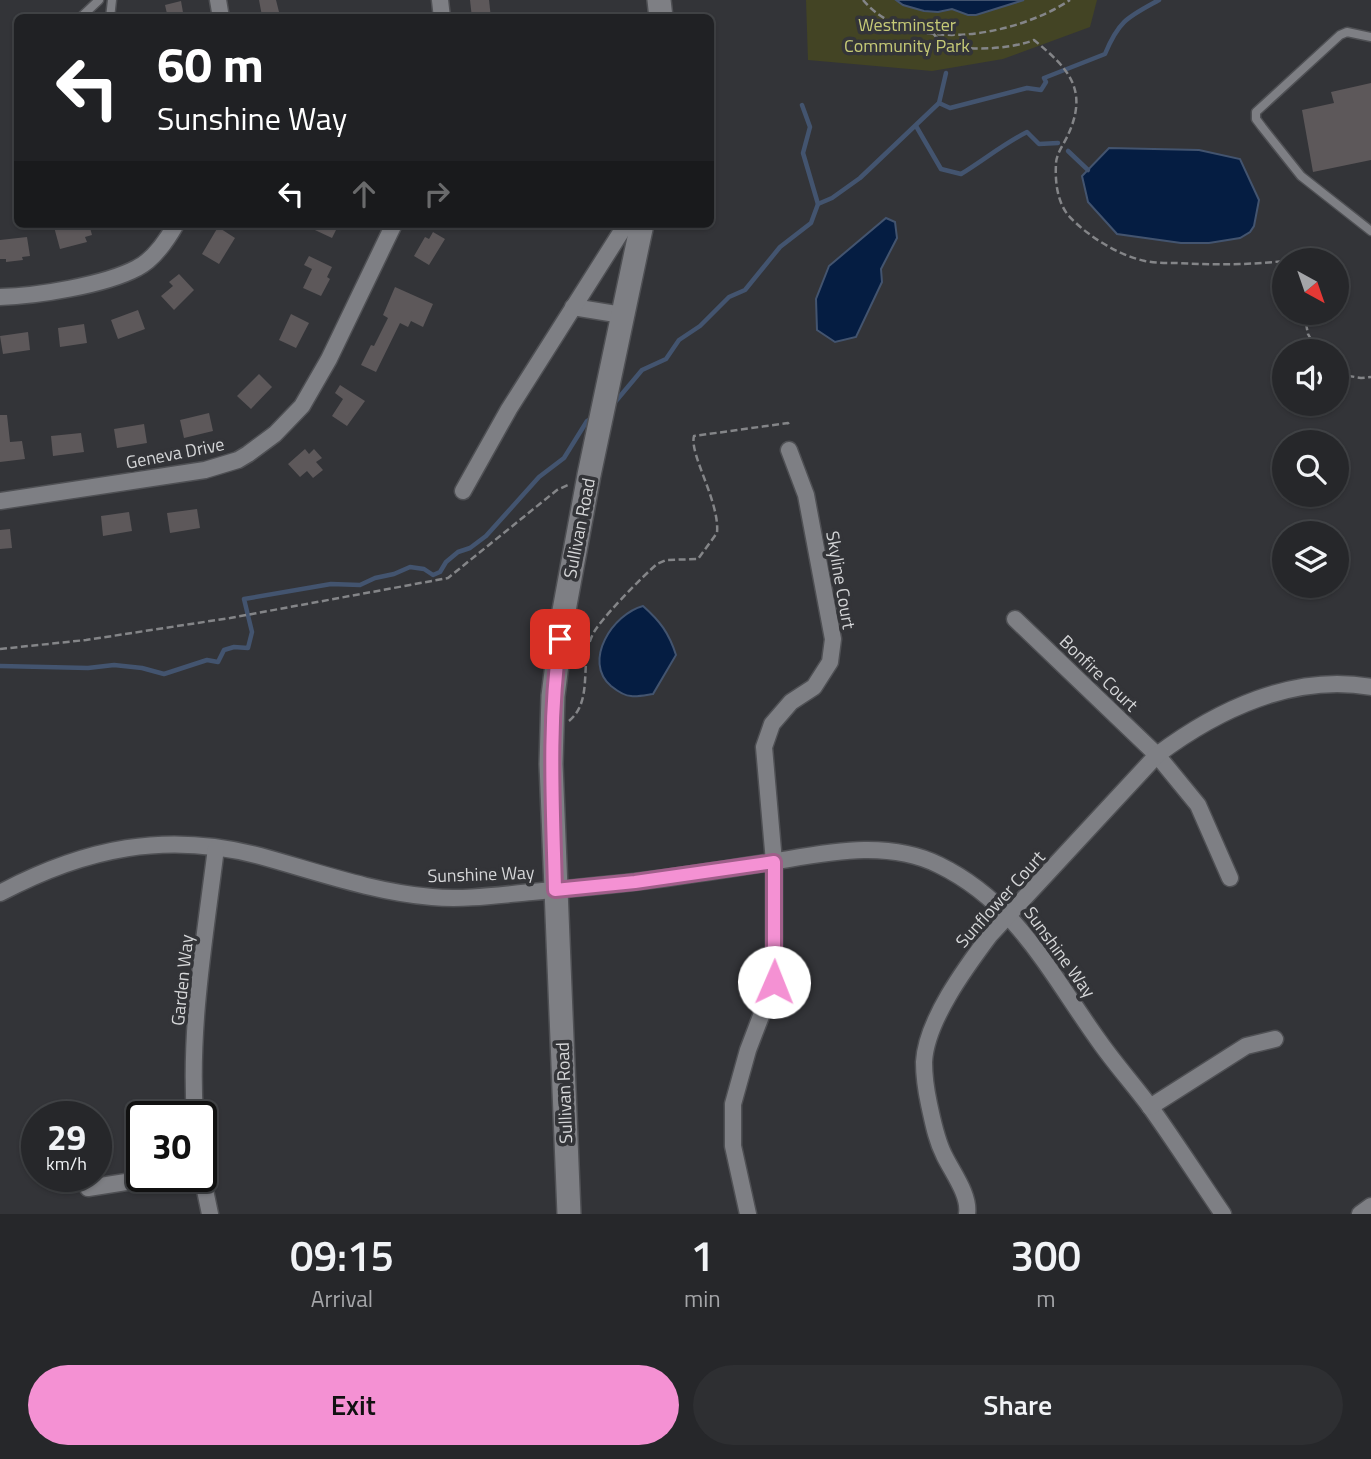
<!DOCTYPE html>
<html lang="en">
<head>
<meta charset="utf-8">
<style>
  :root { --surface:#26272a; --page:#2e2f32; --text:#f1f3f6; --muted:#a4a5a8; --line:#424447; --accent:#f491d3 }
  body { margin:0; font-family:"Titillium Web",sans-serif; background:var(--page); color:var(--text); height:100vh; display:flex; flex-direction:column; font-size:26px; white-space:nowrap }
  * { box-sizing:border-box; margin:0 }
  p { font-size:23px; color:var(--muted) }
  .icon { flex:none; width:38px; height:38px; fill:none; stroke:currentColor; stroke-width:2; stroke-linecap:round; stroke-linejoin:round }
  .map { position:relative; height:1214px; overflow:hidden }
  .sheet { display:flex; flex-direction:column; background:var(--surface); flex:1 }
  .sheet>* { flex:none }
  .hud { position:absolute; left:14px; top:14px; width:700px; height:214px; border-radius:10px; box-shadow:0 2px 5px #0004,0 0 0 2px var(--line); background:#202124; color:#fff; overflow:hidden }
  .needle { width:46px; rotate:140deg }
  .controls { position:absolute; left:1272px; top:248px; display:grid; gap:14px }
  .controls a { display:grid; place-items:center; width:77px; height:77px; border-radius:50%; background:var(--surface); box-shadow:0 2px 5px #0004,0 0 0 2px var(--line); font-size:35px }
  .speed { position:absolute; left:21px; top:1101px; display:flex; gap:14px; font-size:35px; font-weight:700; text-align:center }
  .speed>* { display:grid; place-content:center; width:91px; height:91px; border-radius:50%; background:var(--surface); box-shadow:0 2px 5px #0004,0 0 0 2px var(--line); line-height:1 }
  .speed small { font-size:18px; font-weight:400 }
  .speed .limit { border:4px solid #111; border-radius:10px; background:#fff; color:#111 }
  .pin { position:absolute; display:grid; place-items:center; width:60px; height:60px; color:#fff; margin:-30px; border-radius:14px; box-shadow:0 4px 10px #0006 }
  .me { position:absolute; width:77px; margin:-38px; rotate:1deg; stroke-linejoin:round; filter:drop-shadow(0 0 5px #0008) }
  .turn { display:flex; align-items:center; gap:24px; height:147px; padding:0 28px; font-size:32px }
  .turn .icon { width:91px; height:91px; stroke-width:2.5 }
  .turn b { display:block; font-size:49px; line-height:60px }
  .lanes { display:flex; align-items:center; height:66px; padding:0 28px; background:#0003; justify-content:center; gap:35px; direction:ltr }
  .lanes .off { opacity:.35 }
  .eta { display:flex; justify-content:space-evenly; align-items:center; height:119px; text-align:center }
  .eta b { font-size:42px; font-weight:600; line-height:49px }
  .primary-button { display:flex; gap:14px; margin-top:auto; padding:14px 28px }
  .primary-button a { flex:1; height:80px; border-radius:42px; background:var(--accent); color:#111; font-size:28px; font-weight:600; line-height:80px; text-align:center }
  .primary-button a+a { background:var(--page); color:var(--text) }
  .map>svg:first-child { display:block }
  .green { fill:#434424 }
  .water { fill:#051d42; stroke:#43546f; stroke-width:2 }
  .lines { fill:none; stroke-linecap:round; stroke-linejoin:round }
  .stream { stroke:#43546f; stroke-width:4.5 }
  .building { fill:#5d585a }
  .lane-casing { stroke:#4f5054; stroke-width:11 }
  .street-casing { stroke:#4f5054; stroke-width:19 }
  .secondary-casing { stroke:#4f5054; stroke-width:26 }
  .path { stroke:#848588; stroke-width:2.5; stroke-dasharray:7 3.5; stroke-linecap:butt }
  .lane { stroke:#7e7f84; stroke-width:8 }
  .street { stroke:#7e7f84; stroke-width:16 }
  .secondary { stroke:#7e7f84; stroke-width:23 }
  .route-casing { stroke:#9f5e89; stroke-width:18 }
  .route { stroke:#f491d3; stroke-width:12 }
  .labels { text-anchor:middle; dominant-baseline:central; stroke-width:7; stroke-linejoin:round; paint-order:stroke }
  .park-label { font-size:18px; fill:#c6ca77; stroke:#333438 }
  .street-label { font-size:18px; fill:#d5d6d8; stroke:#333438 }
</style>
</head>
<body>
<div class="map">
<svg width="1371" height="1214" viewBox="0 0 1371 1214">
  <rect width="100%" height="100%" fill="#333438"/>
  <!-- green -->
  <polygon class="green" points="806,0 1097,0 1090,27 1003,59 932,71 808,60"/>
  <!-- water -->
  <g class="water">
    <polygon points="896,0 1024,0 976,15 968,15 952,9 938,12 924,11 903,5"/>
    <polygon points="1109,148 1199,150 1240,159 1259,200 1254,226 1250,232 1240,238 1209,243 1181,243 1117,234 1088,202 1082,176"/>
    <polygon points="886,218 895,222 897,238 881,269 882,282 856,337 835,342 817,330 816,299 829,266"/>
    <path d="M 643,606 C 660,621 669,633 676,655 L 653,694 C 646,695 637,697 631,696 C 624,696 616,690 611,686 C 582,661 613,614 643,606 Z"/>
  </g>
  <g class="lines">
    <!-- stream -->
    <g class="stream">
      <path d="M 939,103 L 950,108 L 1027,88 L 1041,90 L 1046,82 L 1044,78 L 1105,54 C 1119,20 1128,17 1159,0"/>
      <path d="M 916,126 L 941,169 L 961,174 C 984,160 1003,144 1027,132 L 1039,144 L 1058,143"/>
      <polyline points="1068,151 1088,170"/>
      <polyline points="818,204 832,198 860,178 939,103 946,73"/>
      <polyline points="616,401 642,370 666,359 679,340 700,326 729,297 745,290 780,247 811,223 818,204 803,153 810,127 802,105"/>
      <polyline points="0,666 88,668 114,665 142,668 164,674 207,660 218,662 224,650 234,647 248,648 252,632 244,599 331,584 360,585 375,578 394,574 410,567 424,569 433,575 440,572 446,562 458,552 470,548 486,536 539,477 564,458 587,421 593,417"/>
    </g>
  </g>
  <!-- building -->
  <g class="building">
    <polygon points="259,0 276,0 279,12 262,16"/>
    <polygon points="470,0 489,0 491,18 472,18"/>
    <polygon points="181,1 184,18 168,18 165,5"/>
    <polygon points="1371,83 1371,160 1313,172 1302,110 1334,103 1331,92"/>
    <polygon points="66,224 89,224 92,235 85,237 87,242 60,249 54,227"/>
    <polygon points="302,224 339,224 332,238"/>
    <polygon points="218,227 235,238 219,264 202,254"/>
    <polygon points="433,232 445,239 429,265 414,256 425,237 429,239"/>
    <polygon points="27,237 30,256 22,257 23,260 6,262 6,259 0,259 0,240"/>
    <polygon points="309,256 332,267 327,277 330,279 321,296 303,288 312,269 304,265"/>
    <polygon points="179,274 194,290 174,310 161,296 173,286 169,282"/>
    <polygon points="395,287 433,304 423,327 411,321 408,327 400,323 376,372 361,365 371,345 374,346 388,318 383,315"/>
    <polygon points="138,310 145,329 118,339 111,320"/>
    <polygon points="291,314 309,323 296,348 279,340"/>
    <polygon points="84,324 87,343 60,347 58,328"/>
    <polygon points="28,332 30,350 3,354 0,336"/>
    <polygon points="259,374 272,387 251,409 237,396"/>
    <polygon points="340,385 365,401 347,426 332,416 343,399 335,393"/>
    <polygon points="209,413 213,431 184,438 180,420"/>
    <polygon points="0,415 7,415 10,442 22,441 25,459 0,462"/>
    <polygon points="144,424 147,443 117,448 114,429"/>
    <polygon points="81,433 84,452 53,456 51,436"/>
    <polygon points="305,449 309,454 314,449 322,458 316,462 323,470 313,478 307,471 300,477 288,464"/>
    <polygon points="197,509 200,528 170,533 167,513"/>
    <polygon points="129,512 132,531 103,536 101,516"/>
    <polygon points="10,529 12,548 0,549 0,530"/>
  </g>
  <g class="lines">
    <!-- lane casing -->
    <g class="lane-casing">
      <g id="lane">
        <polyline points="80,18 99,0"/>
        <polyline points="110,18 112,0"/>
        <polyline points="1371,37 1347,32 1340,35 1256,112 1256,119 1262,127 1301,176 1371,231"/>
      </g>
    </g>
    <!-- street casing -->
    <g class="street-casing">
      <g id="street">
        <polyline points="218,0 221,18"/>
        <polyline points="440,0 442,18"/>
        <path d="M 0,297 C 37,296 105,285 137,268 C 153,260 167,240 176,224"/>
        <polyline points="573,307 622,315"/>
        <polyline points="463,491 509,409 623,229 635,224"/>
        <polyline points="0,501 205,470 238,460 248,454 275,434 302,406 329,359 394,224"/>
        <polyline points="1015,619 1157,755 1198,805 1230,878"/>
        <path d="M 0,893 C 85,848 166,831 260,856 C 318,872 373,892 432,897 C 465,900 499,895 532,892 C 577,888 621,884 666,878 C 701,873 736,868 771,862 C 826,853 886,839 939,865 C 1017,903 1050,973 1099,1041 C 1115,1064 1134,1085 1151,1108 C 1176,1143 1199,1179 1223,1214"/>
        <polyline points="1150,1107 1246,1046 1275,1039"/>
        <path d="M 195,1116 C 189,1027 205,937 216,848"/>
        <polyline points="201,1171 210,1214"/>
        <polyline points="88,1188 164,1176"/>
        <polyline points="748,1214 733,1146 733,1104 748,1050 774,982 774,862 764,747 772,724 791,702 814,687 830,662 833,639 806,495 789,450"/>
        <path d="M 967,1214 C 970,1195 952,1172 944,1155 C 936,1139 933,1122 929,1104 C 926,1090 924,1076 924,1062 C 926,1021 966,967 990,935 L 1157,755 C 1217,710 1294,673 1371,687"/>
        <polyline points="1360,1214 1371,1206"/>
      </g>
    </g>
    <!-- secondary casing -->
    <g class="secondary-casing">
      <g id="secondary">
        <polyline points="659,0 661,18"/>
        <polyline points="569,1214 551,764 553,696 563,616 589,475 642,224"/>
      </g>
    </g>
    <!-- path -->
    <g class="path">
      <path d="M 863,0 C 910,56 1016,36 1070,0"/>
      <path d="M 933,33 C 948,56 1012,49 1034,40 C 1068,68 1089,89 1068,135 C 1064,144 1056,154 1056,164 C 1055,181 1057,201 1068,215 C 1087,236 1118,255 1145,261 C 1156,263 1167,263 1177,263 C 1214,265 1248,265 1284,261"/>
      <polyline points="1304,313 1308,334 1318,352"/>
      <polyline points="1337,374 1361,378 1371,377"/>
      <polyline points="0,649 86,640 230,618 448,578 557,490 568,485"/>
      <path d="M 569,721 C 594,700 579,664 592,636 C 598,621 644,575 657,564 L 666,560 L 698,559 L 717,533 C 720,502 689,454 694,436 L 788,423 L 790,427"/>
    </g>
    <!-- lane -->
    <use href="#lane" class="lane"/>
    <!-- street -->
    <use href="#street" class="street"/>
    <!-- secondary -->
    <use href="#secondary" class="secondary"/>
  </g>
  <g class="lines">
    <!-- route casing -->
    <g class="route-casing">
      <path id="route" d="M 560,639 C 548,722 553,806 555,890 L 635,882 L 774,862 L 774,982"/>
    </g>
    <!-- route -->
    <use href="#route" class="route"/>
  </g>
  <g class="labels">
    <!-- park labels -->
    <g class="park-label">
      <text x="907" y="24">Westminster<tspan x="907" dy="21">Community Park</tspan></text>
    </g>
    <!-- street labels -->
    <g class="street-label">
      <text transform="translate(175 453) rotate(-11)">Geneva Drive</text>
      <text transform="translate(579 528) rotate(-79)">Sullivan Road</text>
      <text transform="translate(841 580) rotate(80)">Skyline Court</text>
      <text transform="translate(1099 673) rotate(44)">Bonfire Court</text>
      <text transform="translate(481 874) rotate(-2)">Sunshine Way</text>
      <text transform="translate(1000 899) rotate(-48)">Sunflower Court</text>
      <text transform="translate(1060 952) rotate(54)">Sunshine Way</text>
      <text transform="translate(182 980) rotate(-84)">Garden Way</text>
      <text transform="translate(564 1093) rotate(-92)">Sullivan Road</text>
    </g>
  </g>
</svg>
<div class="controls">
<a><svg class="needle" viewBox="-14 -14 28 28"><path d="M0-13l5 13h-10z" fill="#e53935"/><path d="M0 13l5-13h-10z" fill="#a4a5a8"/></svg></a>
<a><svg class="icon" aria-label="sound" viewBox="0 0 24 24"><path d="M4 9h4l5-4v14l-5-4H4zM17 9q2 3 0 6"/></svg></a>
<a><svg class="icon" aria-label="search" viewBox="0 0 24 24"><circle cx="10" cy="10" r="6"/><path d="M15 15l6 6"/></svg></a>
<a><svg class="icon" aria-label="layers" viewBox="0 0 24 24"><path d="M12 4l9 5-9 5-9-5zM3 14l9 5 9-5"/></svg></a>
</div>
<div class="speed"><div>29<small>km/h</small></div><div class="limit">30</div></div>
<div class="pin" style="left:560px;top:639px;background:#d93025"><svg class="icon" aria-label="arrive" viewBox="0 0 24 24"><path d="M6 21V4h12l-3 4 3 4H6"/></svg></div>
<svg class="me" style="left:774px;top:982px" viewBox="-20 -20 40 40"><circle r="19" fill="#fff"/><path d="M0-13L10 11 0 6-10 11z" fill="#f491d3"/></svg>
<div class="hud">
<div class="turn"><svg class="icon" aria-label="left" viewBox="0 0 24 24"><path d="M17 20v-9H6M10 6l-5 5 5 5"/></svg><div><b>60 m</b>Sunshine Way</div></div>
<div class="lanes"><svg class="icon" aria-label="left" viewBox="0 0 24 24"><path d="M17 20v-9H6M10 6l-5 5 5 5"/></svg><svg class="icon off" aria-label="ahead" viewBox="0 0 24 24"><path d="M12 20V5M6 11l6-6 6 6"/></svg><svg class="icon off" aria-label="right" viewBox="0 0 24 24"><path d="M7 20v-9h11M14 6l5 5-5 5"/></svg></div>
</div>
</div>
<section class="sheet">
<div class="eta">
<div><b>09:15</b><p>Arrival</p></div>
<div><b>1</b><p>min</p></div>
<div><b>300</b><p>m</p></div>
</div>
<div class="primary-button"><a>Exit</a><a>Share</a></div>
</section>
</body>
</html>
